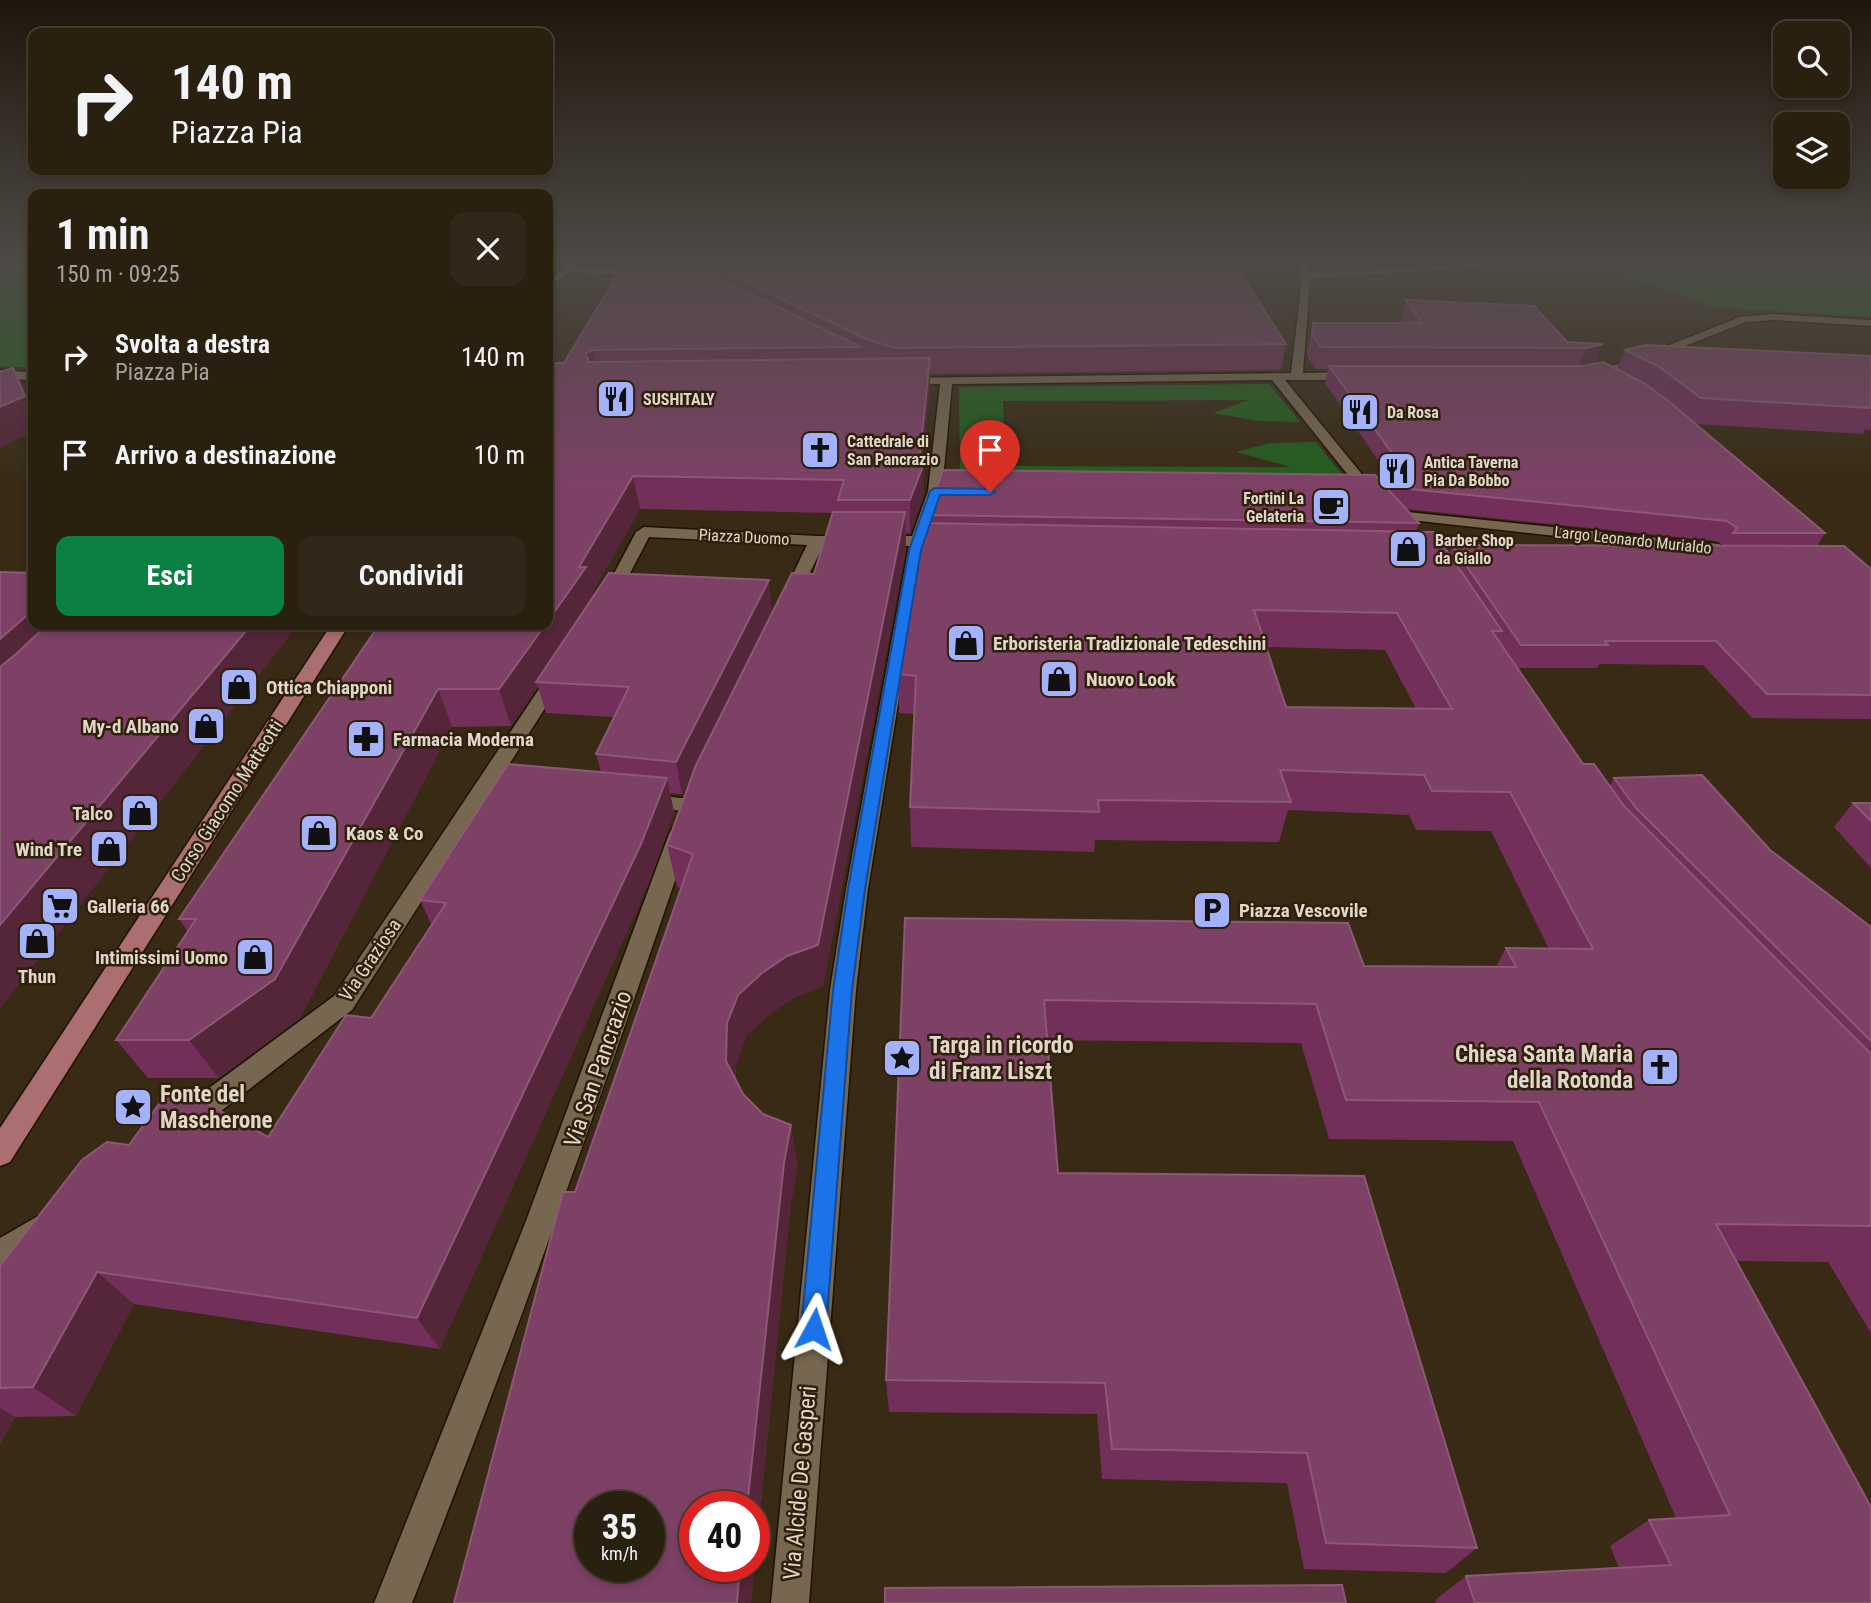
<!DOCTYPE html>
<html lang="it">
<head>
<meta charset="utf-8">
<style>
  :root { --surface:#2a2010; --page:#322819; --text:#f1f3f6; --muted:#a5a39f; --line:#463e30; --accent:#0b8043 }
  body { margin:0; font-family:"Roboto Condensed",sans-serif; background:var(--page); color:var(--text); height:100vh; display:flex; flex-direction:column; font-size:26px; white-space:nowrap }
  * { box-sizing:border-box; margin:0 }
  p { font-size:23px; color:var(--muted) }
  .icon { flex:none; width:38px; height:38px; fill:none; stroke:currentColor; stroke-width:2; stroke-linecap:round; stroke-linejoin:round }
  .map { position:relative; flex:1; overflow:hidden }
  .details { position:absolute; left:28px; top:189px; width:525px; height:441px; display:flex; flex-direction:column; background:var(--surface); border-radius:14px; box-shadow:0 4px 10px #0003,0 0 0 2px var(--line) }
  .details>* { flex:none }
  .guide { position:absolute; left:28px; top:28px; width:525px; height:147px; border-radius:14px; box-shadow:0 4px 10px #0003,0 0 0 2px var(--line); background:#2a2010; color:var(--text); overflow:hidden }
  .fabs { position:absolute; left:1773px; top:21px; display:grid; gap:14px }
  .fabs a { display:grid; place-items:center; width:77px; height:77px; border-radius:14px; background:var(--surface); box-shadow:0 4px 10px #0003,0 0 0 2px var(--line); font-size:35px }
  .speed { position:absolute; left:574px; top:1491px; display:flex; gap:14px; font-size:35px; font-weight:700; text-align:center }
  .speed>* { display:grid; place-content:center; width:91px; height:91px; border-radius:50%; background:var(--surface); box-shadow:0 4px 10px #0003,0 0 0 2px var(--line); line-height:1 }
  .speed small { font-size:18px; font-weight:400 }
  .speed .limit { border:10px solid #d22; background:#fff; color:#111 }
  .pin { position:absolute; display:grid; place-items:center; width:60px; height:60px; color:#fff; margin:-72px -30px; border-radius:50% 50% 50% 0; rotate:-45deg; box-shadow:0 0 7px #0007 }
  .pin .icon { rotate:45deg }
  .me { position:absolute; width:77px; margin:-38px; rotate:5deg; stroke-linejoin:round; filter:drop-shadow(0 0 5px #0008) }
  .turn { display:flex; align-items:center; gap:24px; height:147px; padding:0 28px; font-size:32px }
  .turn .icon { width:91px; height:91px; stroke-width:2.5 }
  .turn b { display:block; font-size:49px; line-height:60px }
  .round { display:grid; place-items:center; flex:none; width:74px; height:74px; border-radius:14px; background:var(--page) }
  .summary { display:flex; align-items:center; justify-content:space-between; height:119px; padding:0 28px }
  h1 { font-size:42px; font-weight:700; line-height:52px }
  .action { display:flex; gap:14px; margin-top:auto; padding:14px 28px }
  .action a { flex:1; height:80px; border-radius:14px; background:var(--accent); color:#fff; font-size:28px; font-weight:700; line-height:80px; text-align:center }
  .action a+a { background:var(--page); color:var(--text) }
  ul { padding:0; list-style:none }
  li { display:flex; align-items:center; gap:21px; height:98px; padding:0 28px }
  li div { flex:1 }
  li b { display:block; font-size:26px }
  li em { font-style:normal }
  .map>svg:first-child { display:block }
  .green { fill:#235e1e }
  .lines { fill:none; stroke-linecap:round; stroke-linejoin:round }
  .minor-casing { stroke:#1f1201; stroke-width:3 }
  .major-casing { stroke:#1f1201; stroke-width:3 }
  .minor { fill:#776750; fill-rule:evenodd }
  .major { fill:#ab6e71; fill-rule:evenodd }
  .wall { fill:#712f59; fill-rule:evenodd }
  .shaded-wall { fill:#552539 }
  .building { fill:#7d4166; stroke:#8d5875; stroke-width:2; fill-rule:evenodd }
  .route { fill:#1a73e8; stroke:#114b97; stroke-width:2 }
  .labels { text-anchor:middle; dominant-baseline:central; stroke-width:5; stroke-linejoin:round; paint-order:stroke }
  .far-poi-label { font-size:16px; font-weight:bold; fill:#e0d6ca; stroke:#2e200b; text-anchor:start }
  .far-street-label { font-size:16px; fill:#e0d6ca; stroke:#2e200b }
  .poi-label { font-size:19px; font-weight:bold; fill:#e0d6ca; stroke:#2e200b; text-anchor:start }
  .street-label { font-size:19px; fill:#e0d6ca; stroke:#2e200b }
  .near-poi-label { font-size:23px; font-weight:bold; fill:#e0d6ca; stroke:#2e200b; text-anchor:start }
  .near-street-label { font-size:23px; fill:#e0d6ca; stroke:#2e200b }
</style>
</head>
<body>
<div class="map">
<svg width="1871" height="1603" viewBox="0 0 1871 1603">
  <rect width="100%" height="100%" fill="#382a15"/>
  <!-- green -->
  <g class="green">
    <polygon points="0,260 33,260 33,368 0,366"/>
    <polygon points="1601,260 1871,260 1871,317 1712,307 1587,261"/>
    <polygon points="1269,384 1300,422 1259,421 1213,413 1249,400 1003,401 1005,466 1291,467 1236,452 1270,443 1316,442 1352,486 960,481 959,387"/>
  </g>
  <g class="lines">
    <!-- minor casing -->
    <g class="minor-casing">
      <g id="minor">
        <polygon points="1298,260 1306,260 1309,273 1549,260 1544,263 1310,279 1303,373 1354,372 1360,376 1354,380 1285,380 1378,494 1380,497 1378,500 1368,500 1272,380 952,384 942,491 923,550 868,889 856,990 809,1603 771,1603 830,990 846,889 909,546 823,546 797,599 789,604 781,599 807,545 649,537 615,602 603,602 601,598 636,532 644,527 817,536 912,536 928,491 940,384 904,385 900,384 900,378 1291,373 1301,288"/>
        <polygon points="566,268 647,269 652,272 647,275 569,273 564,270"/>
        <polygon points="1773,314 1871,320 1871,326 1773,320 1746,322 1637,365 1589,378 1583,374 1629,361 1740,317"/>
        <polygon points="0,370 27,372 33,376 27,380 0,378"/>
        <polygon points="1388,510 1719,544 1727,549 1719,554 1383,517 1381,514"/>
        <polygon points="556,672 565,677 352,1010 195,1131 185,1134 175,1131 171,1122 175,1113 334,996 547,677"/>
        <polygon points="645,794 698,800 702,805 698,810 691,812 638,806 635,801 638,796"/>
        <path d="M 680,826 L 688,829 L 691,834 C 603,1092 512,1349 412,1603 L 374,1603 L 526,1221 L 669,834 L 672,829 Z"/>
        <polygon points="38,1216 49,1221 53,1231 49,1241 0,1270 0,1238"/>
      </g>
    </g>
    <!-- major casing -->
    <g class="major-casing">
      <g id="major">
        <polygon points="566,260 574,260 574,270 548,287 548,280 564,269"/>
        <polygon points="331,625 349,625 10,1162 0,1166 0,1128"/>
      </g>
    </g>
    <!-- minor -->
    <use href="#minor" class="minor"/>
    <!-- major -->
    <use href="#major" class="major"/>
  </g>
  <!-- wall -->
  <g class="wall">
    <path d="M 626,260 L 1232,260 L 1286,344 L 1281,370 L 930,374 L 930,387 L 922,463 L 924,463 L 924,495 L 910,533 L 906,533 L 906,549 L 823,986 L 793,998 L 769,1015 L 746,1036 L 736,1065 L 736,1081 L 743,1094 L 798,1165 L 791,1202 L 751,1603 L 454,1603 L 575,1192 L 681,888 L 677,887 L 667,845 L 695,769 L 682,794 L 670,793 L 674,813 L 650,880 L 440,1349 L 134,1304 L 76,1416 L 15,1417 L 0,1445 L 0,1266 L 129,1145 L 268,1137 L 371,1018 L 432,926 L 420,900 L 601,772 L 596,754 L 614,717 L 546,713 L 538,687 L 511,726 L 452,727 L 300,1018 L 219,1078 L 148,1078 L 116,1040 L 188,932 L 179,919 L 564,363 ZM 640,509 L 833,513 L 814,574 L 724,708 L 772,610 L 593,597 L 592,593 Z"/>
    <path d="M 1406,300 L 1567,342 L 1603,344 L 1595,364 L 1617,369 L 1625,350 L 1871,356 L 1871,430 L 1865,429 L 1863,434 L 1696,424 L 1825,533 L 1817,546 L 1871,569 L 1871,719 L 1752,718 L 1703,665 L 1599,664 L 1597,668 L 1518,668 L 1583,764 L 1610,786 L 1614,778 L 1770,850 L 1871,927 L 1871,1333 L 1828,1262 L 1736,1261 L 1871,1603 L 1436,1603 L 1435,1600 L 1466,1576 L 1619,1568 L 1610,1546 L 1649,1520 L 1676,1518 L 1513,1141 L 1329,1139 L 1301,1043 L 1047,1040 L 1058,1173 L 1477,1548 L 1446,1573 L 1304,1569 L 1287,1483 L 1102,1479 L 1097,1414 L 889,1412 L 886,1380 L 905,918 L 1364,966 L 1496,967 L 1506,948 L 1549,949 L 1491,831 L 1416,830 L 1409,815 L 1288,810 L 1279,842 L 1095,840 L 1094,852 L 911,847 L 910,807 L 914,714 L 899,713 L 898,674 L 928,523 L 927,515 L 1390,492 L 1393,482 L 1325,383 L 1328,369 L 1316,369 L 1307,356 L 1308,344 L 1313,323 L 1401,323 L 1400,321 ZM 1406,509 L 1716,541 L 1724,546 L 1452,545 L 1449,554 L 1416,532 L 1419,523 ZM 1266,647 L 1385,650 L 1416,709 L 1286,707 Z"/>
    <polygon points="1853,803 1871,803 1871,868 1834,827"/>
  </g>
  <!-- shaded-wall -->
  <g class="shaded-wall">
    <polygon points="1603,344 1594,366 1577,370 1586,348"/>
    <polygon points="593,350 599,378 592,382 586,353"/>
    <polygon points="930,358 930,387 922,466 924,463 924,495 910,533 910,500 919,463"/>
    <polygon points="13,368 33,405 33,431 0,448 0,407"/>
    <polygon points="633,476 640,509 592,593 595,602 536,682 538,687 511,726 499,689 545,625 548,625 548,621 579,567"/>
    <polygon points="905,512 906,549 823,986 793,998 769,1015 746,1036 736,1065 735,1102 726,1061 727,1023 738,995 762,973 787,956"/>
    <polygon points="769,580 772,610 682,794 676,762"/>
    <polygon points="33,610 33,625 81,625 0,700 0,639"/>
    <polygon points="251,625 298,625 0,1009 0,925"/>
    <polygon points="438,689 452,727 300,1018 219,1078 189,1040"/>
    <polygon points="667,778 674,813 650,880 440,1349 417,1318"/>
    <polygon points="791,1125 798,1165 791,1202 751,1603 737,1603 740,1566 754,1566 754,1507 747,1507 784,1163"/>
    <polygon points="97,1272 134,1304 76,1416 33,1387"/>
    <polygon points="0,1408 15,1417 0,1445"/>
  </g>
  <!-- building -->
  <g class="building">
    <polygon points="626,260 679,260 861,347 593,350 586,353 589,362 930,358 919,463 924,463 910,500 838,500 844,480 633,476 579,567 586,567 548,621 548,376 556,363 564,363"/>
    <polygon points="700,260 1232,260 1286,344 894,348 864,338"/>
    <polygon points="1406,300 1534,306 1567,342 1603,344 1586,348 1321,347 1312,334 1313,323 1422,323"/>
    <polygon points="1645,345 1871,356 1871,408 1701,398 1658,366 1625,350"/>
    <polygon points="1603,362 1644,383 1667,400 1825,533 1733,533 1737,528 1727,521 1399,488 1394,481 1413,482 1329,366 1584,366"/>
    <polygon points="13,368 25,396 0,407 0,372"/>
    <polygon points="943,470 1375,475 1419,523 927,515"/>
    <path d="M 833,512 L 905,512 L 818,945 L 787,956 L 762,973 L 738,995 L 727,1023 L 726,1061 L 743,1094 L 763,1114 L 791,1125 L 784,1163 L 747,1507 L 695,1507 L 695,1566 L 740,1566 L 737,1603 L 454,1603 L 563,1192 L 575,1192 L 693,854 L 667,845 L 696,765 L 792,573 L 814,574 ZM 590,1507 L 649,1507 L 649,1566 L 590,1566 Z"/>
    <path d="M 924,523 L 1434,532 L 1502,631 L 1492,631 L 1583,764 L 1594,764 L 1624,806 L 1871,1054 L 1871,1226 L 1716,1224 L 1871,1507 L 1871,1603 L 1475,1603 L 1466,1576 L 1671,1565 L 1649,1520 L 1730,1515 L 1539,1102 L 1346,1100 L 1316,1004 L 1044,1000 L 1058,1173 L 1364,1176 L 1477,1548 L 1326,1543 L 1307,1453 L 1112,1449 L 1105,1383 L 886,1380 L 905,918 L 1348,923 L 1364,966 L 1516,967 L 1506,948 L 1593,949 L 1510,792 L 1432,791 L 1424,775 L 1280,770 L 1291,802 L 1098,800 L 1099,812 L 910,807 L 916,676 L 898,674 ZM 1254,610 L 1397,613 L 1452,709 L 1286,707 Z"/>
    <polygon points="1452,545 1844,546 1871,569 1871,695 1767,694 1716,641 1605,641 1608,645 1521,645"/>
    <polygon points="0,572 33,573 33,610 0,639"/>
    <polygon points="609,573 769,580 676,762 596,754 629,687 536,682"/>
    <polygon points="47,625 251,625 0,925 0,667 16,654"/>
    <polygon points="379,625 545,625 499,689 438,689 275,979 189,1040 116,1040 196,919 179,919"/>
    <polygon points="508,764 667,778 641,844 417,1318 97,1272 33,1387 0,1388 0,1266 82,1160 107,1142 129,1145 159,1104 180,1089 268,1137 346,1015 371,1018 446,903 420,900"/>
    <polygon points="1702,775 1770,850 1871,927 1871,1041 1636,808 1614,778"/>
    <polygon points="1853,803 1871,803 1871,821"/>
    <polygon points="1342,1585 1346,1603 885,1603 885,1588"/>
  </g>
  <!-- sky -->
  <linearGradient id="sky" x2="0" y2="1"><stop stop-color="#1f170c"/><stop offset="0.54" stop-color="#4d4a46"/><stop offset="1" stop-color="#4d4a46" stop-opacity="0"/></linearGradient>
  <rect width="1871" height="484" fill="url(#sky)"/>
  <!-- route -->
  <polygon class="route" points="935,488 990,489 995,492 990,495 940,495 921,550 865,889 852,990 826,1329 822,1338 814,1342 805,1338 801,1329 833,990 848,889 909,550 930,491"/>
  <!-- icons -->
  <defs>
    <g id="restaurant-square" transform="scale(2.0125)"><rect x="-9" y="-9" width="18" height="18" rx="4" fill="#a4b2fc" stroke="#2e200b"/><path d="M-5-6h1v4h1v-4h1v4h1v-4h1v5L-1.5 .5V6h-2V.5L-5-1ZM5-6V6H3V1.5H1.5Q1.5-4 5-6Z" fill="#111"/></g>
    <g id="church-square" transform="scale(2.0125)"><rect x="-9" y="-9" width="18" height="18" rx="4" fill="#a4b2fc" stroke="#2e200b"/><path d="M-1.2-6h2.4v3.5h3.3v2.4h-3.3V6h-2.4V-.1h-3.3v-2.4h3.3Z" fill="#111"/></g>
    <g id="cafe-square" transform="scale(2.0125)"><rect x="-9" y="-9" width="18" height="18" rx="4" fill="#a4b2fc" stroke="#2e200b"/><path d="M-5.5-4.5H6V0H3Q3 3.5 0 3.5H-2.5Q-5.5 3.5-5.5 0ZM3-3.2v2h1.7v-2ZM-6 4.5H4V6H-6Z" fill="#111"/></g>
    <g id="shop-square" transform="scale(2.0125)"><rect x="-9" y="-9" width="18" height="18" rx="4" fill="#a4b2fc" stroke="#2e200b"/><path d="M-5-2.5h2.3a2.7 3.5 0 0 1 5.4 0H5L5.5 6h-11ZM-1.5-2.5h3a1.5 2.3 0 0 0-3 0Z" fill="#111"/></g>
    <g id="pharmacy-square" transform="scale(2.0125)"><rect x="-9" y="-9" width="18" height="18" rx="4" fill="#a4b2fc" stroke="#2e200b"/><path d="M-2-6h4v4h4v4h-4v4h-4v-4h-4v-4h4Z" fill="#111"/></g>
    <g id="supermarket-square" transform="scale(2.0125)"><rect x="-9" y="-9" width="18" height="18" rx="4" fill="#a4b2fc" stroke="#2e200b"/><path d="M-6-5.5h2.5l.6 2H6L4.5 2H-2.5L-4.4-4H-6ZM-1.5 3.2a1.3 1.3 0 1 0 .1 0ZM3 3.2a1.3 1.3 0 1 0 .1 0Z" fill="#111"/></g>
    <g id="parking-square" transform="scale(2.0125)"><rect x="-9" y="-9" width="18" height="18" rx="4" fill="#a4b2fc" stroke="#2e200b"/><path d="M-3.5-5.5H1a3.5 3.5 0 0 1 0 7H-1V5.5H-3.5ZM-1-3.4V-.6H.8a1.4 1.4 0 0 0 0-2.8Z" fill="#111"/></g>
    <g id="sight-square" transform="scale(2.0125)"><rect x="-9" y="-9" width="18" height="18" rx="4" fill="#a4b2fc" stroke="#2e200b"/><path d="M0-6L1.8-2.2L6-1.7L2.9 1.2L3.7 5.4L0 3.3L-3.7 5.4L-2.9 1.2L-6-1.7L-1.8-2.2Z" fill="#111"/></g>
  </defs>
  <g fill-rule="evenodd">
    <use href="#restaurant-square" x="616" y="399"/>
    <use href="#restaurant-square" x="1360" y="412"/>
    <use href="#church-square" x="820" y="450"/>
    <use href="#restaurant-square" x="1397" y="471"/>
    <use href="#cafe-square" x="1331" y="507"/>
    <use href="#shop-square" x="1408" y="549"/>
    <use href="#shop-square" x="966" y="643"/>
    <use href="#shop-square" x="1059" y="679"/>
    <use href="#shop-square" x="239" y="687"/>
    <use href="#shop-square" x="206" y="726"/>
    <use href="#pharmacy-square" x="366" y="739"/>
    <use href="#shop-square" x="140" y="813"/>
    <use href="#shop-square" x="319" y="833"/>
    <use href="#shop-square" x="109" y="849"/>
    <use href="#supermarket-square" x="60" y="906"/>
    <use href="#parking-square" x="1212" y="910"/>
    <use href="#shop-square" x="37" y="941"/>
    <use href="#shop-square" x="255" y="957"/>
    <use href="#sight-square" x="902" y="1058"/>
    <use href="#church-square" x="1660" y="1067"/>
    <use href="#sight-square" x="133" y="1107"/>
  </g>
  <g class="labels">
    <!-- far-poi labels -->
    <g class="far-poi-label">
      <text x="643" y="399">SUSHITALY</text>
      <text x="1387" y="412">Da Rosa</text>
      <text x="847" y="441">Cattedrale di<tspan x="847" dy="18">San Pancrazio</tspan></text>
      <text x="1424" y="462">Antica Taverna<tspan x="1424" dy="18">Pia Da Bobbo</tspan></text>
      <text x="1304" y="498" text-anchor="end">Fortini La<tspan x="1304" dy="18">Gelateria</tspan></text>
      <text x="1435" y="540">Barber Shop<tspan x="1435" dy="18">da Giallo</tspan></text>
    </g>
    <!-- far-street labels -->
    <g class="far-street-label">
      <text transform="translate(744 537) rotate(3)">Piazza Duomo</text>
      <text transform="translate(1633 540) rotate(6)">Largo Leonardo Murialdo</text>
    </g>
    <!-- poi labels -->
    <g class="poi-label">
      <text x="993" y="643">Erboristeria Tradizionale Tedeschini</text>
      <text x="1086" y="679">Nuovo Look</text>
      <text x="266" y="687">Ottica Chiapponi</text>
      <text x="179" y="726" text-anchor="end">My-d Albano</text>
      <text x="393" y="739">Farmacia Moderna</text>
      <text x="113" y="813" text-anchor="end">Talco</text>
      <text x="346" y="833">Kaos &amp; Co</text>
      <text x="82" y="849" text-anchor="end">Wind Tre</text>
      <text x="87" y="906">Galleria 66</text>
      <text x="1239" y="910">Piazza Vescovile</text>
      <text x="228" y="957" text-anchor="end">Intimissimi Uomo</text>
      <text x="37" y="976" text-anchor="middle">Thun</text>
    </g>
    <!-- street labels -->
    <g class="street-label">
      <text transform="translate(227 801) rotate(-57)">Corso Giacomo Matteotti</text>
      <text transform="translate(370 960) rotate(-56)">Via Graziosa</text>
    </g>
    <!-- near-poi labels -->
    <g class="near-poi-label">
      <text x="929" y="1045">Targa in ricordo<tspan x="929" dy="26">di Franz Liszt</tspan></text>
      <text x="1633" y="1054" text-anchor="end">Chiesa Santa Maria<tspan x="1633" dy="26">della Rotonda</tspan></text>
      <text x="160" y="1094">Fonte del<tspan x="160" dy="26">Mascherone</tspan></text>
    </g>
    <!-- near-street labels -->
    <g class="near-street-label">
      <text transform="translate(598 1069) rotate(-71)">Via San Pancrazio</text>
      <text transform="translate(800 1483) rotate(-85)">Via Alcide De Gasperi</text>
    </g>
  </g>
</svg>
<div class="fabs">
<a><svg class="icon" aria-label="search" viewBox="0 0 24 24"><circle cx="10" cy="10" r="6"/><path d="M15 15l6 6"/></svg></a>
<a><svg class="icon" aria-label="layers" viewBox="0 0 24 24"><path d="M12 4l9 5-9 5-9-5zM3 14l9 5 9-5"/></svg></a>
</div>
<div class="speed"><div>35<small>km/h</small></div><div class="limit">40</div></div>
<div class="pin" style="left:990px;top:492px;background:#d93025"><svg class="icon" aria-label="arrive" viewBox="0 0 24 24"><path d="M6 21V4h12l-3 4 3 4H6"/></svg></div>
<svg class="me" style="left:814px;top:1329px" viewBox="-20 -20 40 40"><path d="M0-17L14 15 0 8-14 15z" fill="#1a73e8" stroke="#fff" stroke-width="4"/></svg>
<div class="guide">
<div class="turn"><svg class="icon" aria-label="right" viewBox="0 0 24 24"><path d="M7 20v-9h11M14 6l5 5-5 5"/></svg><div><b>140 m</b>Piazza Pia</div></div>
</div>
<section class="details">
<div class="summary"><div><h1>1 min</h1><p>150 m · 09:25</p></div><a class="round"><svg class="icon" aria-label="close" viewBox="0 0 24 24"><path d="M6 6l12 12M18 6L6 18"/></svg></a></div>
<ul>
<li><svg class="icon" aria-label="right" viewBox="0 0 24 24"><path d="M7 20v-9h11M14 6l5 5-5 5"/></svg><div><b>Svolta a destra</b><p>Piazza Pia</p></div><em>140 m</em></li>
<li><svg class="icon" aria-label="arrive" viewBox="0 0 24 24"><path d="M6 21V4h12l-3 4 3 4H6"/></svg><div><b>Arrivo a destinazione</b></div><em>10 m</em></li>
</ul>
<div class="action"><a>Esci</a><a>Condividi</a></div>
</section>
</div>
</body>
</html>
